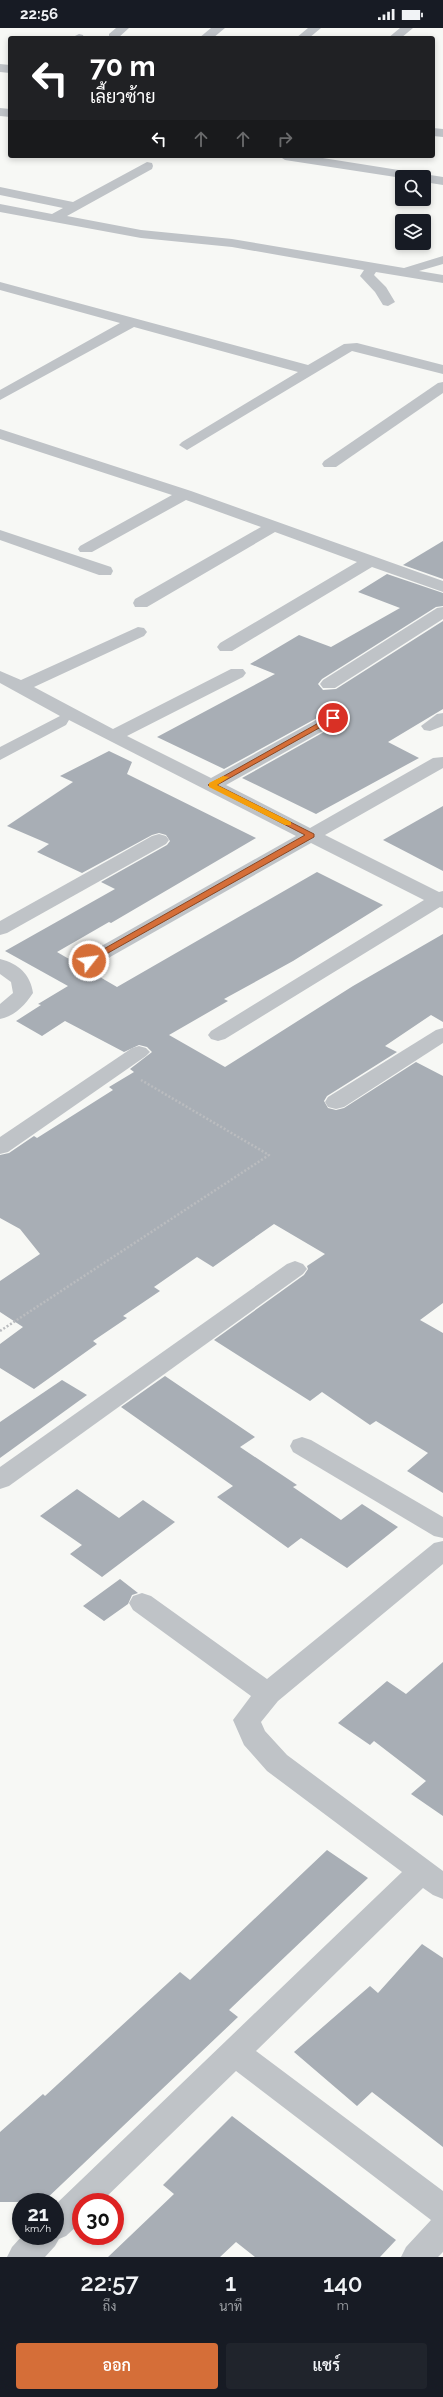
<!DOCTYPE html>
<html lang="th">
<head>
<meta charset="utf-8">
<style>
  :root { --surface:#171b24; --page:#20242c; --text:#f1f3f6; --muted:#9ea1a6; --accent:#d56e38 }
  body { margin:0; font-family:Raleway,Sarabun,sans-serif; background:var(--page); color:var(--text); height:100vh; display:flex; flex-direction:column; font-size:15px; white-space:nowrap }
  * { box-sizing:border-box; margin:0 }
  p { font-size:13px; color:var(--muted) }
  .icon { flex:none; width:22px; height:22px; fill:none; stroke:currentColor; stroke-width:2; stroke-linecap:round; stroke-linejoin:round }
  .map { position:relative; height:2229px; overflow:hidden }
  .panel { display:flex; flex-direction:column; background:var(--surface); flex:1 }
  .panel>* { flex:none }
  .banner { position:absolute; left:8px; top:8px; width:427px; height:122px; border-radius:4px; box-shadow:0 2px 6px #0003; background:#202124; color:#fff; overflow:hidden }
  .fabs { position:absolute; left:395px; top:142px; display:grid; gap:8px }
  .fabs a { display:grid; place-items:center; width:36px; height:36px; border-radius:4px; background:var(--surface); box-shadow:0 2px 6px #0003; font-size:20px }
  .speed { position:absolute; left:12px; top:2165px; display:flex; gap:8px; font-size:20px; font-weight:700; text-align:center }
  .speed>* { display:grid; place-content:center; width:52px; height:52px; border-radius:50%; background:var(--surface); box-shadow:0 2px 6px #0003; line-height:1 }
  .speed small { font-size:10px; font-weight:400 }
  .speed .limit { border:6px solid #d22; background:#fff; color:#111 }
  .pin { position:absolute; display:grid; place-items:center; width:34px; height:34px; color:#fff; margin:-17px; border:2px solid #fff; border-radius:50%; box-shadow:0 1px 4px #0007 }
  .me { position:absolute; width:44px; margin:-22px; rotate:60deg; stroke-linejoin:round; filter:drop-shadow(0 0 3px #0008) }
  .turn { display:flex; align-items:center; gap:14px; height:84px; padding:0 16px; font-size:18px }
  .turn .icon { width:52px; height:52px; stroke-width:2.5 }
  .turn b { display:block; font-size:28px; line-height:34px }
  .lanes { display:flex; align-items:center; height:38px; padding:0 16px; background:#0003; justify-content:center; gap:20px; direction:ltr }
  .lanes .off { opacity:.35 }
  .eta { display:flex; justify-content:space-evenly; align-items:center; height:68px; text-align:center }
  .eta b { font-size:24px; font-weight:600; line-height:28px }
  .primary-button { display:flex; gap:8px; margin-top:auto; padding:8px 16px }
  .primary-button a { flex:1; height:46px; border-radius:4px; background:var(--accent); color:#fff; font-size:16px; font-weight:600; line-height:46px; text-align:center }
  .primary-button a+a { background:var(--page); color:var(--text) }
  .status { display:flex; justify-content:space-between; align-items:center; height:28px; padding:0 20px; background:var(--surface); direction:ltr }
  .status svg { height:11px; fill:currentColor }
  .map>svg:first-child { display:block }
  .building { fill:#a8aeb5 }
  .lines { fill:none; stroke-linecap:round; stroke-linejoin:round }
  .path { stroke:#babcbf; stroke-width:2.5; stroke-dasharray:2 2; stroke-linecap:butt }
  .minor { fill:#bfc3c7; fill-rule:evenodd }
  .route { fill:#d56e38; stroke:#8a4824 }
  .slow { fill:#f59e0b }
</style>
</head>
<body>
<div class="status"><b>22:56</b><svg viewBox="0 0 49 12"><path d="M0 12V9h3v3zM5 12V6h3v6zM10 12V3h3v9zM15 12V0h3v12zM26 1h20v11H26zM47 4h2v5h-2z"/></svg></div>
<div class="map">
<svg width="443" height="2229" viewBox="0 0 443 2229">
  <rect width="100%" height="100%" fill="#f7f8f5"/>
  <!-- building -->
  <g class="building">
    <polygon points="443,513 443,551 403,537"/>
    <polygon points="387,546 443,565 443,578 436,579 322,651 318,656 323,662 336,661 443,593 443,681 388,714 419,730 316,786 242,750 340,695 344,690 339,684 326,685 224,741 157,709 275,646 250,636 299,607 331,619 400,580 358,564"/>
    <polygon points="109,723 132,734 127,746 256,810 111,895 109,894 57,924 117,959 317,844 383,877 293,933 224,971 228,973 169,1007 225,1039 353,958 443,906 443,994 431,987 385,1018 397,1024 327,1068 324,1073 328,1080 336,1082 344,1080 416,1034 443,1048 443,1275 420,1292 443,1305 443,1465 407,1443 428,1425 376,1393 370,1397 322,1364 310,1373 214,1312 304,1247 308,1241 307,1238 325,1226 274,1196 213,1239 197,1229 154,1259 160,1263 123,1288 127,1290 93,1313 97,1316 34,1361 0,1340 0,1316 23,1299 0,1284 0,1253 40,1226 20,1201 0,1190 0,1127 9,1125 34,1108 37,1110 113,1062 109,1059 134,1044 130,1041 152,1024 147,1019 139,1017 124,1024 65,993 42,1008 16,993 41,977 38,976 68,958 5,923 115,861 101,854 167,817 170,813 166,807 159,805 152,807 82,845 37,824 49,816 7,798 73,754 60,748"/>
    <polygon points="443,778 443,843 383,812"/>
    <polygon points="165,1348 255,1409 240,1419 297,1457 293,1459 341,1492 362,1476 398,1499 347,1540 301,1510 288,1520 217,1469 233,1458 121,1379"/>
    <polygon points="62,1352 87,1367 0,1430 0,1394"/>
    <polygon points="77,1461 119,1490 143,1472 175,1494 102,1549 70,1526 82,1517 40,1488"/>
    <polygon points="120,1551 138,1565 132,1567 128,1576 104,1593 83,1578"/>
    <polygon points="443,1634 443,1788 411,1766 426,1753 374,1713 370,1717 338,1695 387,1653 406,1666"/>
    <polygon points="327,1822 368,1850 229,1982 238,1989 43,2174 0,2174 0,2104 43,2066 45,2068 180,1944 190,1952"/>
    <polygon points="422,1916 443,1930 443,2119 372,2064 357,2078 294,2024 370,1958 378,1965"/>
    <polygon points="232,2088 396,2212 380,2229 255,2229 236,2214 220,2229 108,2229 174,2166 163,2157"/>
  </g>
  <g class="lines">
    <!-- path -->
    <polyline class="path" points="0,1303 269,1127 141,1052"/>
    <!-- minor -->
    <g class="minor">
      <polygon points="116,0 129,0 118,10 109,10 109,6"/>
      <polygon points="211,0 225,0 213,10 199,10"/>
      <polygon points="308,0 321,0 309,10 296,10"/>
      <polygon points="400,0 413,0 401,10 388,10"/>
      <polygon points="79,6 83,7 84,10 71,10"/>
      <polygon points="0,36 10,37 10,45 0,44"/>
      <polygon points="0,80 10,81 10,89 0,88"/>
      <polygon points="433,100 443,101 443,109 433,108"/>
      <polygon points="279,128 310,128 443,149 443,157 424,154 424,149 402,150 285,132"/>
      <polygon points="147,134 152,135 153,138 152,141 67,188 141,202 232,211 404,240 443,228 443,236 419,243 443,247 443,255 376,244 374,247 386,259 395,274 388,278 383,277 375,264 360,248 364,242 232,219 141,210 0,184 0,176 52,186 63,180 0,167 0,159 73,174"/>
      <polygon points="0,254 308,337 344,316 357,315 443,337 443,346 352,323 187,422 179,417 182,414 298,344 134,299 0,372 0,362 120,295 0,262"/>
      <polygon points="443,354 443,365 336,439 324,439 322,436 324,433 438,355"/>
      <polygon points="0,401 191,463 443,553 443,564 372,539 232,623 220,623 217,619 220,615 357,534 275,504 147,579 135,579 133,575 135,571 261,499 186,472 92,524 80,524 78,521 80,518 172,467 0,411"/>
      <polygon points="0,502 111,539 113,543 111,547 99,547 0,512"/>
      <polygon points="443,579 443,591 335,660 323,660 320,656 323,652 437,580"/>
      <polygon points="138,599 144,600 147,604 144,608 34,659 113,701 231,641 243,641 246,645 243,649 127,708 211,750 327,686 339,686 342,690 339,694 226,757 310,800 433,730 443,729 443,740 325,807 439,864 443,863 443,880 440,879 225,1011 218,1013 211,1011 208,1007 211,1003 424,872 311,815 96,937 89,939 82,937 79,933 82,929 296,808 69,692 66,697 0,732 0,719 60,688 0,655 0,643 21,652"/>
      <polygon points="443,685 443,698 430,703 424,702 421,698 437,686"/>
      <polygon points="159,806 166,808 169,812 166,816 7,905 0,907 0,893 152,808"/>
      <path d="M 0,931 C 19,936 30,946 33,965 C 25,977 15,988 0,991 L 0,976 L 13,965 L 11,954 L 0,946 Z"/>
      <polygon points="443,1000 443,1015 344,1079 336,1081 328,1079 325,1074 328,1069 436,1002"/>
      <polygon points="139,1018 146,1020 150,1024 146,1028 8,1124 0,1126 0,1109 132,1020"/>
      <polygon points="295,1233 303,1236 307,1241 303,1246 9,1458 0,1461 0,1439 287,1236"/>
      <polygon points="302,1409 311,1412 443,1489 443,1510 434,1508 293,1424 290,1418 293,1412"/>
      <polygon points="443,1513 443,1536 278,1673 261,1694 265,1703 287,1727 443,1843 443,1871 433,1867 423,1860 256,2023 443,2163 443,2224 438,2229 401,2229 406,2219 431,2192 236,2043 101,2174 81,2174 81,2194 66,2208 59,2211 55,2218 45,2229 7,2229 12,2219 22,2208 55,2208 55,2177 402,1844 267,1743 244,1717 233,1692 251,1668 133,1582 129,1575 133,1568 142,1565 151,1568 267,1651 434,1515"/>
    </g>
  </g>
  <!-- route -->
  <polygon class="route" points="331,688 337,690 217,757 314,806 314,809 92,934 86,934 86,931 305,807 208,757"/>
  <!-- slow -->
  <polygon class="slow" points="223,748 229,749 217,757 291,794 291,797 285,797 209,759 209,755"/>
</svg>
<div class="fabs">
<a><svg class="icon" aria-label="search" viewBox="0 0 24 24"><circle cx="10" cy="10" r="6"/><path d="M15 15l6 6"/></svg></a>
<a><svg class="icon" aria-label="layers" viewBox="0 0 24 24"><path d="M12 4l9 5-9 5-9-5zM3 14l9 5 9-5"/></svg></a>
</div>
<div class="speed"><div>21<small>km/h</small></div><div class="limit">30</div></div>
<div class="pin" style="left:333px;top:690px;background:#d93025"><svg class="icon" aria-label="arrive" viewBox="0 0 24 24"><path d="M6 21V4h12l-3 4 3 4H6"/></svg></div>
<svg class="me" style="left:89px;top:933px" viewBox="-20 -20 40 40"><circle r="17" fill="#d56e38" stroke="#fff" stroke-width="3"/><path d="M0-11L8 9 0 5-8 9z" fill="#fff"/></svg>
<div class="banner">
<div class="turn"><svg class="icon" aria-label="left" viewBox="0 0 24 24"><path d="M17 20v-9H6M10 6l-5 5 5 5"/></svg><div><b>70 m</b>เลี้ยวซ้าย</div></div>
<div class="lanes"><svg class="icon" aria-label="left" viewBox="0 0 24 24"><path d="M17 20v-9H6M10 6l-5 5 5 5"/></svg><svg class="icon off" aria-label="ahead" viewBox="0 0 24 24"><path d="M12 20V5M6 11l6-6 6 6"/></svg><svg class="icon off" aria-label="ahead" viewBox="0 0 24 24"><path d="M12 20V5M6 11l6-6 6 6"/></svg><svg class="icon off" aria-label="right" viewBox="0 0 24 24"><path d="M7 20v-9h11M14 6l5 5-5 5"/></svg></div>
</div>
</div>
<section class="panel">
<div class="eta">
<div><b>22:57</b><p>ถึง</p></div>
<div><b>1</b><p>นาที</p></div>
<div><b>140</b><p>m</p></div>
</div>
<div class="primary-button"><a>ออก</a><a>แชร์</a></div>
</section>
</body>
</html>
